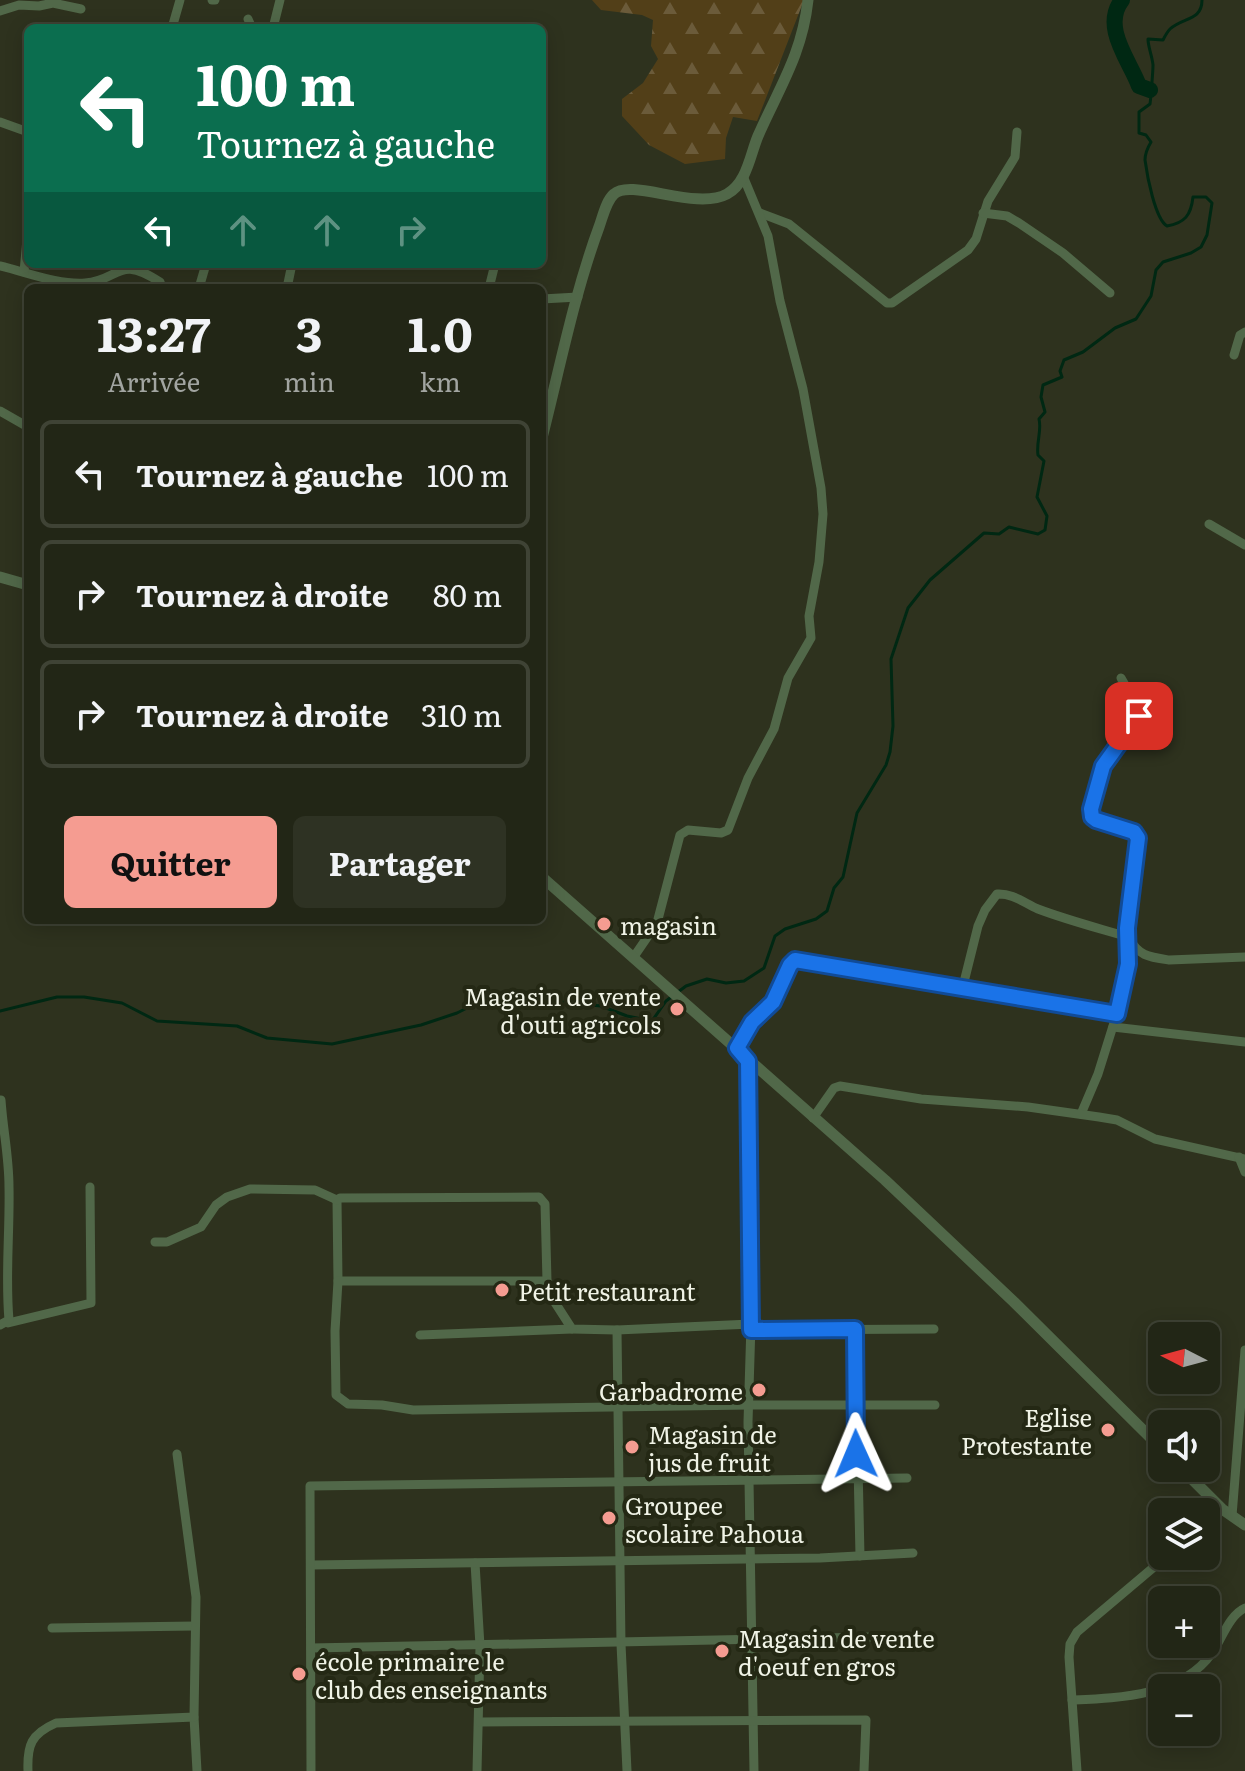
<!DOCTYPE html>
<html lang="fr">
<head>
<meta charset="utf-8">
<style>
  :root { --surface:#222616; --page:#2e3223; --text:#f1f3f6; --muted:#a2a5a1; --line:#3f4335; --accent:#f59c91 }
  body { margin:0; font-family:Literata,serif; background:var(--page); color:var(--text); height:100vh; display:flex; flex-direction:column; font-size:30px; white-space:nowrap }
  * { box-sizing:border-box; margin:0 }
  p { font-size:26px; color:var(--muted) }
  .icon { flex:none; width:44px; height:44px; fill:none; stroke:currentColor; stroke-width:2; stroke-linecap:round; stroke-linejoin:round }
  .map { position:relative; flex:1; overflow:hidden }
  .details { position:absolute; left:24px; top:284px; width:522px; height:640px; display:flex; flex-direction:column; background:var(--surface); border-radius:12px; box-shadow:0 4px 20px #0003,0 0 0 2px var(--line) }
  .details>* { flex:none }
  .banner { position:absolute; left:24px; top:24px; width:522px; height:244px; border-radius:12px; box-shadow:0 4px 20px #0003,0 0 0 2px var(--line); background:#0b6e4f; color:#fff; overflow:hidden }
  .needle { width:52px; rotate:276deg }
  .tools { position:absolute; left:1148px; top:1322px; display:grid; gap:16px }
  .tools a { display:grid; place-items:center; width:72px; height:72px; border-radius:12px; background:var(--surface); box-shadow:0 4px 20px #0003,0 0 0 2px var(--line); font-size:40px }
  .pin { position:absolute; display:grid; place-items:center; width:68px; height:68px; color:#fff; margin:-34px; border-radius:16px; box-shadow:0 4px 12px #0006 }
  .me { position:absolute; width:88px; margin:-44px; rotate:359deg; stroke-linejoin:round; filter:drop-shadow(0 0 6px #0008) }
  .turn { display:flex; align-items:center; gap:28px; height:168px; padding:0 40px; font-size:36px }
  .turn .icon { width:104px; height:104px; stroke-width:2.5 }
  .turn b { display:block; font-size:56px; line-height:68px }
  .lanes { display:flex; align-items:center; height:76px; padding:0 40px; background:#0003; justify-content:center; gap:40px; direction:ltr }
  .lanes .off { opacity:.35 }
  .eta { display:flex; justify-content:space-evenly; align-items:center; height:136px; text-align:center }
  .eta b { font-size:48px; font-weight:700; line-height:56px }
  .action { display:flex; gap:16px; margin-top:auto; padding:16px 40px }
  .action a { flex:1; height:92px; border-radius:12px; background:var(--accent); color:#111; font-size:32px; font-weight:700; line-height:92px; text-align:center }
  .action a+a { background:var(--page); color:var(--text) }
  ul { padding:0; list-style:none }
  li { display:flex; align-items:center; gap:24px; height:108px; margin:0 16px 12px; padding:0 24px; border:4px solid var(--line); border-radius:12px }
  li div { flex:1 }
  li b { display:block; font-size:30px }
  li em { font-style:normal }
  .map>svg:first-child { display:block }
  .forest { fill:url(#forest-firs) }
  .lines { fill:none; stroke-linecap:round; stroke-linejoin:round }
  .stream { stroke:#002813; stroke-width:3 }
  .river { stroke:#002813; stroke-width:16 }
  .minor { stroke:#516849; stroke-width:9 }
  .tertiary { stroke:#516849; stroke-width:11 }
  .route-casing { stroke:#114b97; stroke-width:20 }
  .route { stroke:#1a73e8; stroke-width:14 }
  .poi-dot { fill:#f59c91; stroke:#242814; stroke-width:3 }
  .labels { text-anchor:middle; dominant-baseline:central; stroke-width:8; stroke-linejoin:round; paint-order:stroke }
  .poi-label { font-size:24px; fill:#f0f3e6; stroke:#242814; text-anchor:start }
</style>
</head>
<body>
<div class="map">
<svg width="1245" height="1771" viewBox="0 0 1245 1771">
  <defs>
    <pattern id="forest-firs" width="22" height="20" patternUnits="userSpaceOnUse" patternTransform="scale(2)"><rect width="22" height="20" fill="#523f18"/><path d="M5 1l3.5 6h-7zM16 11l3.5 6h-7z" fill="#6b5b3a"/></pattern>
  </defs>
  <rect width="100%" height="100%" fill="#2e321e"/>
  <!-- forest -->
  <polygon class="forest" points="592,0 804,0 757,121 733,117 726,138 725,159 685,164 649,145 622,116 622,99 643,83 658,59 651,46 653,20 642,15 601,10"/>
  <g class="lines">
    <!-- stream -->
    <path class="stream" d="M 0,1011 L 57,997 L 84,997 L 122,1003 L 157,1021 L 237,1026 L 267,1038 L 332,1044 L 421,1025 L 457,1013 L 479,1002 L 516,991 L 529,993 L 540,1000 L 601,1006 L 627,1016 L 652,1021 L 666,1001 L 686,986 L 707,979 L 726,983 L 744,981 L 764,968 L 775,936 L 785,929 L 816,919 L 827,911 L 834,888 L 843,877 L 857,813 L 886,765 L 890,752 L 893,726 L 891,659 L 908,608 L 930,580 L 984,533 L 999,534 L 1009,527 L 1038,534 L 1045,530 L 1047,516 L 1037,497 L 1044,461 L 1038,455 C 1036,442 1042,431 1039,419 L 1045,412 L 1041,397 L 1043,385 L 1062,377 L 1060,371 L 1064,360 L 1083,352 L 1115,328 L 1136,319 L 1151,296 L 1156,270 L 1163,262 L 1191,253 L 1201,247 L 1207,235 L 1212,203 L 1206,197 L 1193,197 C 1191,215 1185,223 1167,226 C 1155,219 1147,175 1145,160 C 1145,154 1148,147 1151,142 L 1146,135 L 1139,133 L 1139,112 L 1150,104 C 1151,97 1153,70 1153,65 C 1152,55 1148,47 1148,39 L 1163,40 C 1165,36 1167,32 1170,29 C 1183,17 1202,21 1202,0"/>
    <!-- river -->
    <path class="river" d="M 1122,0 C 1101,27 1130,61 1139,86 L 1150,90"/>
    <!-- minor -->
    <g class="minor">
      <polyline points="212,0 215,0"/>
      <polyline points="0,11 19,5 39,6 53,3 81,9"/>
      <polyline points="248,19 252,28"/>
      <polyline points="172,28 180,0"/>
      <polyline points="273,28 280,0"/>
      <polyline points="0,122 28,132"/>
      <polyline points="760,213 789,224 887,303 892,303 968,250 976,239 988,201 1015,157 1017,132"/>
      <polyline points="983,213 1007,216 1019,223 1063,253 1110,293"/>
      <path d="M 0,266 C 26,272 58,285 85,283 C 121,280 117,254 160,282 L 162,288"/>
      <polyline points="24,272 28,228"/>
      <polyline points="199,288 206,264"/>
      <polyline points="287,288 292,264"/>
      <polyline points="489,288 495,264"/>
      <polyline points="542,299 578,297"/>
      <polyline points="1234,355 1240,335 1245,332"/>
      <polyline points="0,411 28,427"/>
      <polyline points="1209,524 1245,545"/>
      <polyline points="633,958 657,923 680,835 688,830 721,833 728,830 748,778 774,729 788,678 811,638 809,616 819,562 823,514 821,488 803,389 780,301 768,236 743,176"/>
      <path d="M 963,986 L 978,926 L 985,910 L 997,894 C 1013,893 1024,903 1038,909 C 1067,920 1098,928 1128,937 C 1139,956 1148,957 1169,960 L 1245,957"/>
      <polyline points="1113,1027 1245,1042"/>
      <polyline points="737,1048 752,1022 773,1002 790,965 795,960 1117,1014"/>
      <polyline points="748,1061 751,1324 748,1422 754,1771"/>
      <polyline points="1081,1114 1098,1074 1123,994 1128,964 1130,898 1138,838 1134,832 1096,820 1092,817 1091,809 1103,766 1139,716 1140,711 1121,678"/>
      <polyline points="813,1118 834,1088 840,1086 921,1099 1028,1107 1099,1117 1117,1120 1155,1139 1245,1159"/>
      <polyline points="1239,1157 1245,1172"/>
      <polyline points="337,1200 338,1281"/>
      <polyline points="155,1242 167,1242 201,1227 216,1205 227,1197 250,1189 315,1190 337,1200 340,1198 539,1197 545,1204 547,1281"/>
      <polyline points="8,1323 91,1303 90,1187"/>
      <polyline points="751,1324 617,1330 572,1329 554,1301 547,1281 338,1281 335,1331 336,1395 348,1404 382,1405 413,1410 750,1405 935,1405"/>
      <path d="M 0,1325 L 9,1320 C 5,1276 10,1231 9,1187 C 9,1157 3,1130 1,1100"/>
      <polyline points="855,1329 860,1556"/>
      <polyline points="617,1330 621,1644 627,1771"/>
      <polyline points="751,1330 934,1329"/>
      <polyline points="420,1335 572,1329"/>
      <polyline points="1232,1516 1245,1350"/>
      <polyline points="1206,1523 1222,1509"/>
      <polyline points="475,1563 480,1646 477,1771"/>
      <polyline points="311,1565 820,1558 913,1553"/>
      <polyline points="52,1628 195,1626"/>
      <polyline points="311,1648 871,1637"/>
      <path d="M 1072,1700 C 1119,1698 1182,1696 1212,1653 C 1222,1639 1229,1615 1245,1608"/>
      <polyline points="194,1717 197,1771"/>
      <polyline points="480,1722 866,1720 864,1771"/>
      <path d="M 28,1771 C 27,1745 31,1734 56,1723 L 194,1717 L 196,1597 L 177,1454"/>
      <polyline points="311,1771 310,1486 907,1478"/>
      <polyline points="1077,1771 1069,1657 1070,1644 1077,1632 1167,1556"/>
    </g>
    <!-- tertiary -->
    <g class="tertiary">
      <path d="M 542,438 C 560,367 574,295 599,227 C 603,216 606,201 614,194 C 631,178 696,211 727,194 C 747,183 750,155 758,136 C 779,88 802,55 808,0"/>
      <polyline points="0,577 28,585"/>
      <polyline points="542,877 885,1180 1014,1302 1162,1449"/>
      <polyline points="1181,1468 1222,1509 1245,1525"/>
    </g>
  </g>
  <g class="lines">
    <!-- route casing -->
    <g class="route-casing">
      <polyline id="route" points="856,1454 855,1329 751,1330 748,1061 737,1048 752,1022 773,1002 790,965 795,960 1117,1014 1128,964 1127,928 1138,838 1134,832 1096,820 1092,817 1091,809 1103,766 1139,716"/>
    </g>
    <!-- route -->
    <use href="#route" class="route"/>
  </g>
  <!-- markers -->
  <g class="poi-dot">
    <circle cx="604" cy="924" r="8"/>
    <circle cx="677" cy="1009" r="8"/>
    <circle cx="502" cy="1290" r="8"/>
    <circle cx="759" cy="1390" r="8"/>
    <circle cx="1108" cy="1430" r="8"/>
    <circle cx="632" cy="1447" r="8"/>
    <circle cx="609" cy="1518" r="8"/>
    <circle cx="722" cy="1651" r="8"/>
    <circle cx="299" cy="1674" r="8"/>
  </g>
  <g class="labels">
    <!-- poi labels -->
    <g class="poi-label">
      <text x="620" y="924">magasin</text>
      <text x="661" y="995" text-anchor="end">Magasin de vente<tspan x="661" dy="28">d'outi agricols</tspan></text>
      <text x="518" y="1290">Petit restaurant</text>
      <text x="743" y="1390" text-anchor="end">Garbadrome</text>
      <text x="1092" y="1416" text-anchor="end">Eglise<tspan x="1092" dy="28">Protestante</tspan></text>
      <text x="648" y="1433">Magasin de<tspan x="648" dy="28">jus de fruit</tspan></text>
      <text x="625" y="1504">Groupee<tspan x="625" dy="28">scolaire Pahoua</tspan></text>
      <text x="738" y="1637">Magasin de vente<tspan x="738" dy="28">d'oeuf en gros</tspan></text>
      <text x="315" y="1660">école primaire le<tspan x="315" dy="28">club des enseignants</tspan></text>
    </g>
  </g>
</svg>
<div class="tools">
<a><svg class="needle" viewBox="-14 -14 28 28"><path d="M0-13l5 13h-10z" fill="#e53935"/><path d="M0 13l5-13h-10z" fill="#a2a5a1"/></svg></a>
<a><svg class="icon" aria-label="sound" viewBox="0 0 24 24"><path d="M4 9h4l5-4v14l-5-4H4zM17 9q2 3 0 6"/></svg></a>
<a><svg class="icon" aria-label="layers" viewBox="0 0 24 24"><path d="M12 4l9 5-9 5-9-5zM3 14l9 5 9-5"/></svg></a>
<a>+</a>
<a>−</a>
</div>
<div class="pin" style="left:1139px;top:716px;background:#d93025"><svg class="icon" aria-label="arrive" viewBox="0 0 24 24"><path d="M6 21V4h12l-3 4 3 4H6"/></svg></div>
<svg class="me" style="left:856px;top:1454px" viewBox="-20 -20 40 40"><path d="M0-17L14 15 0 8-14 15z" fill="#1a73e8" stroke="#fff" stroke-width="4"/></svg>
<div class="banner">
<div class="turn"><svg class="icon" aria-label="left" viewBox="0 0 24 24"><path d="M17 20v-9H6M10 6l-5 5 5 5"/></svg><div><b>100 m</b>Tournez à gauche</div></div>
<div class="lanes"><svg class="icon" aria-label="left" viewBox="0 0 24 24"><path d="M17 20v-9H6M10 6l-5 5 5 5"/></svg><svg class="icon off" aria-label="ahead" viewBox="0 0 24 24"><path d="M12 20V5M6 11l6-6 6 6"/></svg><svg class="icon off" aria-label="ahead" viewBox="0 0 24 24"><path d="M12 20V5M6 11l6-6 6 6"/></svg><svg class="icon off" aria-label="right" viewBox="0 0 24 24"><path d="M7 20v-9h11M14 6l5 5-5 5"/></svg></div>
</div>
<section class="details">
<div class="eta">
<div><b>13:27</b><p>Arrivée</p></div>
<div><b>3</b><p>min</p></div>
<div><b>1.0</b><p>km</p></div>
</div>
<ul>
<li><svg class="icon" aria-label="left" viewBox="0 0 24 24"><path d="M17 20v-9H6M10 6l-5 5 5 5"/></svg><div><b>Tournez à gauche</b></div><em>100 m</em></li>
<li><svg class="icon" aria-label="right" viewBox="0 0 24 24"><path d="M7 20v-9h11M14 6l5 5-5 5"/></svg><div><b>Tournez à droite</b></div><em>80 m</em></li>
<li><svg class="icon" aria-label="right" viewBox="0 0 24 24"><path d="M7 20v-9h11M14 6l5 5-5 5"/></svg><div><b>Tournez à droite</b></div><em>310 m</em></li>
</ul>
<div class="action"><a>Quitter</a><a>Partager</a></div>
</section>
</div>
</body>
</html>
